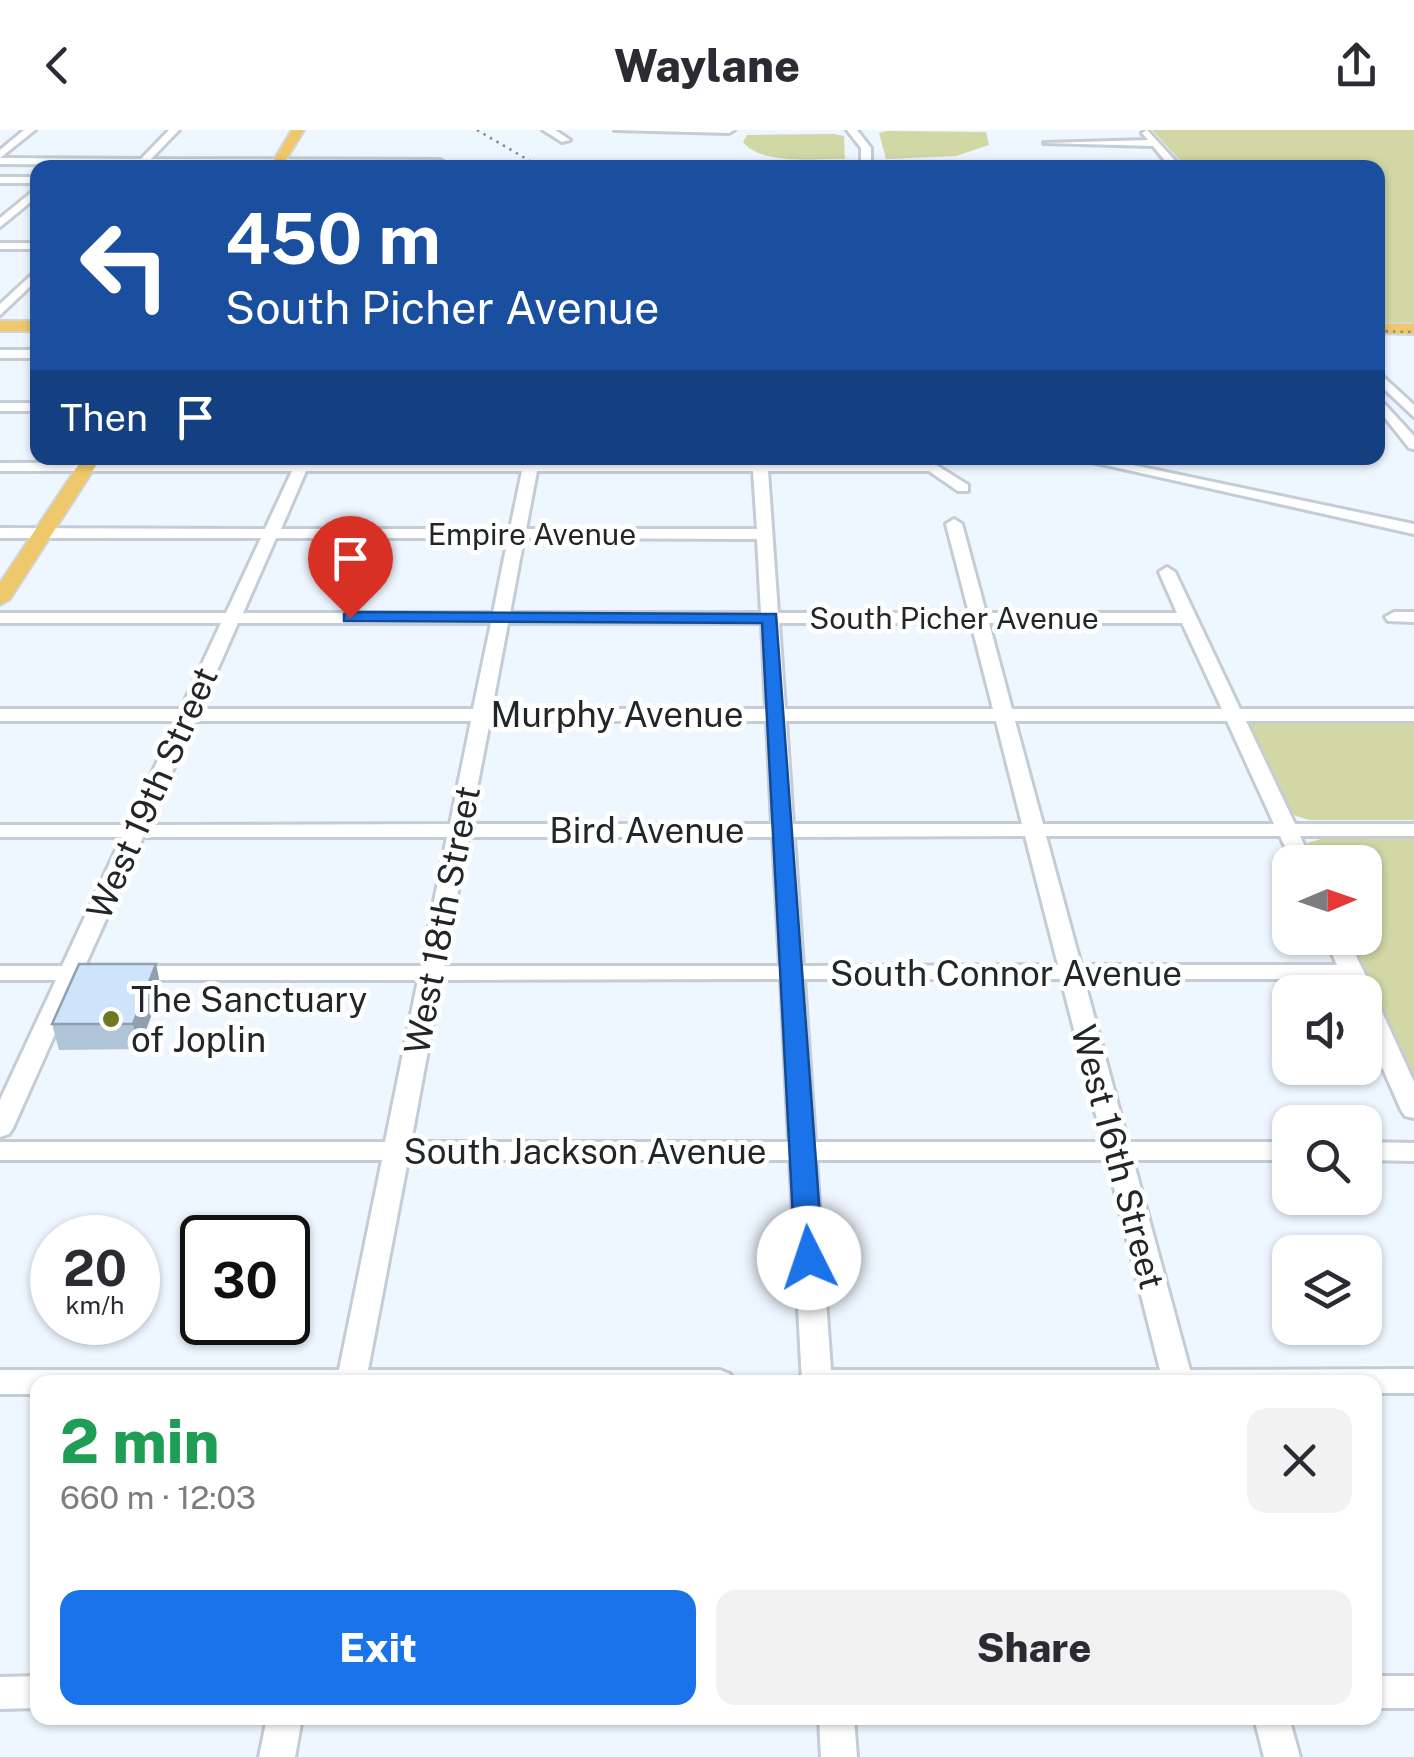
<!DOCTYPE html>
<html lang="en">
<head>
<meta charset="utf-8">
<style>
  :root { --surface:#fff; --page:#f2f2f3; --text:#2b2b33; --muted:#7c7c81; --accent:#1a73e8 }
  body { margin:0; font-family:"Public Sans",sans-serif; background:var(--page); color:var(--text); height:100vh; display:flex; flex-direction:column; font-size:38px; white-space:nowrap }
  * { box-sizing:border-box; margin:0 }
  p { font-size:32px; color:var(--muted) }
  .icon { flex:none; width:55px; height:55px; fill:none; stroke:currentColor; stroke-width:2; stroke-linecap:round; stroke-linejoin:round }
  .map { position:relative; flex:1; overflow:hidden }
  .side { position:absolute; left:30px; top:1245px; width:1352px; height:350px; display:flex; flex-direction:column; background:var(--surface); border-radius:20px; box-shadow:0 2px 8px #0004 }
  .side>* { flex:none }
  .guide { position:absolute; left:30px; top:30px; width:1355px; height:305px; border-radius:20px; box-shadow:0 2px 8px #0004; background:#1a4fa0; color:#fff; overflow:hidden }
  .needle { width:65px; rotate:88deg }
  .tools { position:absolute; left:1272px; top:715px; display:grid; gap:20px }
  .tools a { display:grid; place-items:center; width:110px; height:110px; border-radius:20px; background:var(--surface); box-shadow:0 2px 8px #0004; font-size:50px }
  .speed { position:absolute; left:30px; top:1085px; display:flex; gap:20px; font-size:50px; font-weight:700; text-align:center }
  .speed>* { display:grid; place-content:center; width:130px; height:130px; border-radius:50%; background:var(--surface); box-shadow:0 2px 8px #0004; line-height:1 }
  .speed small { font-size:25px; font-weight:400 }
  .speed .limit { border:5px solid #111; border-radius:15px; background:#fff; color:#111 }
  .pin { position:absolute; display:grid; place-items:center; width:85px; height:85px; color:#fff; margin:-102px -42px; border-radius:50% 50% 50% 0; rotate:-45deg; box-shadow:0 0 10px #0007 }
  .pin .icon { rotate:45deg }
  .me { position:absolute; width:110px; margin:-55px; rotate:356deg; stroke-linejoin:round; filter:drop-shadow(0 0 8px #0008) }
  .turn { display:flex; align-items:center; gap:35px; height:210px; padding:0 30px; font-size:45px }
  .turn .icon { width:130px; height:130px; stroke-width:2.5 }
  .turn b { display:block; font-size:70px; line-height:85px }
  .then { display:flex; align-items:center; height:95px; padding:0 30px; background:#0003; gap:20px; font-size:38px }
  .round { display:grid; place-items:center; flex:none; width:105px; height:105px; border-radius:20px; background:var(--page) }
  .headline { display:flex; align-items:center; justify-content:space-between; height:170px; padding:0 30px }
  h1 { font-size:60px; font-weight:800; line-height:75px; color:#1e9e55 }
  .cta { display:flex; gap:20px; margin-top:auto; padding:20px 30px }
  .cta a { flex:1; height:115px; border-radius:20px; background:var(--accent); color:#fff; font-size:40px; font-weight:800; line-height:115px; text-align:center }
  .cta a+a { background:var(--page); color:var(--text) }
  header { display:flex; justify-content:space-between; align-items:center; height:130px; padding:0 30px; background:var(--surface); font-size:45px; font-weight:800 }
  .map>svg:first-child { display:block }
  .green { fill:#d1d8a5 }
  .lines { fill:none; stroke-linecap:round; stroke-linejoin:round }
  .minor-casing { stroke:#c4ccd5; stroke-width:6 }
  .major-casing { stroke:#d3d4d4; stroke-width:4 }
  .minor { fill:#fff; fill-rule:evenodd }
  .major { fill:#eec86b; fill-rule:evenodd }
  .rail { stroke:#858b91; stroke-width:2.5; stroke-dasharray:2.5 5; stroke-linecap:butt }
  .wall { fill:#b0c4d8 }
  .shaded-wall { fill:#90a0b0 }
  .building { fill:#cde4fb; stroke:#90a0b0; stroke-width:2.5 }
  .route { fill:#1a73e8; stroke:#114b97; stroke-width:2.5 }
  .poi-dot { fill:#6f7721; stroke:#fff; stroke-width:4 }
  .labels { text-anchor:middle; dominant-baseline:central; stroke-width:10; stroke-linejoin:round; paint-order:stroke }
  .far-street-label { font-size:30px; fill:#232629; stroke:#fff }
  .street-label { font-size:35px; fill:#232629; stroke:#fff }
  .poi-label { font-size:35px; fill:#232629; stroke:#fff; text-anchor:start }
</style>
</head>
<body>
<header><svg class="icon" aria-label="back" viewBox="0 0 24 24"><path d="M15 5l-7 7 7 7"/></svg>Waylane<svg class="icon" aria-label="share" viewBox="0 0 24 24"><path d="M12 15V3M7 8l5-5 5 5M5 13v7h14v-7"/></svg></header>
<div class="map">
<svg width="1414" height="1627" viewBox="0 0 1414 1627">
  <rect width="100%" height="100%" fill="#eef6ff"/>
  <!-- green -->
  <g class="green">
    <polygon points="1152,0 1414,0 1414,194 1378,194 1378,38 1186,37"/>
    <polygon points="887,1 986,2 989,15 956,26 886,29 879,3"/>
    <path d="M 834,4 L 844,6 L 845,29 C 817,28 762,36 743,12 L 747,5 Z"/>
    <polygon points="1414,588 1414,690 1309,690 1293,685 1248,593 1248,590"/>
    <polygon points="1321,709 1414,709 1414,948 1348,808 1365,808 1365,732 1313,732 1307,713"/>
  </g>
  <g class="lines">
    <!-- minor casing -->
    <g class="minor-casing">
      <g id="minor">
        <polygon points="24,0 35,0 0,28 0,20"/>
        <polygon points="169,0 179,0 151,29 440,30 445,33 440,36 146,35 142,38 135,35 0,34 0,28 141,29"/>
        <polygon points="543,0 555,0 570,10 562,12"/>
        <polygon points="615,0 734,0 729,3"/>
        <polygon points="847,0 857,0 871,18 871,38 861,38 861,18"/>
        <polygon points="1147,0 1182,38 1171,38 1153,16 1044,13 1148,10 1142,3"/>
        <rect x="0" y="47" width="38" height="6"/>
        <polygon points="38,57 38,66 0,97 0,88"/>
        <rect x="0" y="113" width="38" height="6"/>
        <polygon points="38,139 38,149 0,185 0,174"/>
        <rect x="0" y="220" width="38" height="8"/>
        <polygon points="1378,242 1414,275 1414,287 1378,253"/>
        <polygon points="1378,267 1414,306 1414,319 1409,318 1378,279"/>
        <rect x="0" y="273" width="38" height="8"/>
        <path d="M 298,328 L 312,328 L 310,332 L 524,332 L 525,328 L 539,328 L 539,332 L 753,332 L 753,328 L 767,328 L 768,332 L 933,333 L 968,355 L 968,361 L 958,361 L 929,341 L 768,341 L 778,483 L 969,483 L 946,394 L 954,389 L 962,394 L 986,483 L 1177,483 L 1159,442 L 1167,437 L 1175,442 L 1240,579 L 1414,579 L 1414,591 L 1246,591 L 1295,694 L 1414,694 L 1414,706 L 1300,706 L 1312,732 L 1292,732 L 1280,706 L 1046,706 L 1081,835 L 1337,835 L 1325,808 L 1347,808 L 1368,850 L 1364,855 L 1348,855 L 1344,849 L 1084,849 L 1128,1012 L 1290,1012 L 1290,1030 L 1133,1030 L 1190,1240 L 1414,1239 L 1414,1263 L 1375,1263 L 1375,1252 L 802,1252 L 790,1030 L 408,1030 L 368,1240 L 720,1240 L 730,1244 L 735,1252 L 38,1252 L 38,1264 L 0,1264 L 0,1240 L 339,1240 L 382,1030 L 0,1030 L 0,1012 L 385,1012 L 418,850 L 79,850 L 13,998 L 9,1004 L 0,1007 L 0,970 L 56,850 L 0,850 L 0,836 L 62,836 L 122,707 L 0,707 L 0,695 L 128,695 L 176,591 L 0,591 L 0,579 L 181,579 L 221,493 L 0,493 L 0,483 L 226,483 L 261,408 L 0,408 L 0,398 L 265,399 L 292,341 L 0,341 L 0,333 L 296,332 ZM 306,341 L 522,341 L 510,399 L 281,399 ZM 537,341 L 753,341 L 757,399 L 526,399 ZM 276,408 L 508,408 L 493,483 L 243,483 ZM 524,408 L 757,409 L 761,483 L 510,483 ZM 238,493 L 491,493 L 473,579 L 200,579 ZM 508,493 L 762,493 L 766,579 L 492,579 ZM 779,493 L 971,493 L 993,579 L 785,579 ZM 989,493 L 1182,493 L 1222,579 L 1012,579 ZM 195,591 L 471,591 L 450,694 L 148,695 ZM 490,591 L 767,591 L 772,694 L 470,694 ZM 786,591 L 996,591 L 1022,694 L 793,694 ZM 1015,591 L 1227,591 L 1274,694 L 1043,694 ZM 1025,706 L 1058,835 L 803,836 L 794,707 ZM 143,707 L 447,707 L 421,836 L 85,836 ZM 468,707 L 773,707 L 780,836 L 444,836 ZM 781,849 L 789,1012 L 411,1012 L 441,850 ZM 804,849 L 1061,849 L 1103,1012 L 815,1012 ZM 816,1030 L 1107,1030 L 1160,1240 L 831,1240 Z"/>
        <polygon points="1074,328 1099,328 1414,394 1414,404"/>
        <polygon points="1394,482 1414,482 1414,492 1388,491 1385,487"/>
        <polygon points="1365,864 1377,871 1414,952 1414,988 1405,986 1401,980 1365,898"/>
        <polygon points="1365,1012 1414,1013 1414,1031 1365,1030"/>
        <polygon points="38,1546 38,1578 0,1579 0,1547"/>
        <rect x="1375" y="1546" width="39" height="32"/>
        <polygon points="267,1588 302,1588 295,1627 259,1627"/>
        <polygon points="819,1588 854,1588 857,1627 821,1627"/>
        <polygon points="1254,1588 1289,1588 1300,1627 1264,1627"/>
      </g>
    </g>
    <!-- major casing -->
    <g class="major-casing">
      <g id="major">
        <polygon points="292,0 304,0 281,38 269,38"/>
        <rect x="0" y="191" width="38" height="10"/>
        <polygon points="1414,194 1414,204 1378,203 1378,194"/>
        <polygon points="83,328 101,328 10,469 0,475 0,453"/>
      </g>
    </g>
    <!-- minor -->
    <use href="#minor" class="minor"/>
    <!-- major -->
    <use href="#major" class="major"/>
    <!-- rail -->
    <g class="rail">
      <polyline points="477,0 542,38"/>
      <polyline points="1378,201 1414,202"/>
    </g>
  </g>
  <!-- wall -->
  <polygon class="wall" points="156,834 161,859 139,919 59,920 52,894"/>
  <!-- shaded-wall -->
  <polygon class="shaded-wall" points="156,834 161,859 139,919 133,894"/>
  <!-- building -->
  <polygon class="building" points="79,834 156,834 133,894 52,894"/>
  <!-- route -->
  <polygon class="route" points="350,482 776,484 823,1128 819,1135 799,1135 795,1128 762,493 344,491 344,484"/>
  <!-- markers -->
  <circle class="poi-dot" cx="111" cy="889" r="10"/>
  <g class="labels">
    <!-- far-street labels -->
    <g class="far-street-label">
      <text x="532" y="404">Empire Avenue</text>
      <text x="954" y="488">South Picher Avenue</text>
    </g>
    <!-- street labels -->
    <g class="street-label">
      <text x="617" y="584">Murphy Avenue</text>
      <text transform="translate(152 663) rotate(-66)">West 19th Street</text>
      <text x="647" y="700">Bird Avenue</text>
      <text transform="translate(442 790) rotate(-79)">West 18th Street</text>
      <text x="1006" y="843">South Connor Avenue</text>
      <text x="585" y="1021">South Jackson Avenue</text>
      <text transform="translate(1118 1027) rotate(75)">West 16th Street</text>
    </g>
    <!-- poi labels -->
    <g class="poi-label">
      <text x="131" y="869">The Sanctuary<tspan x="131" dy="40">of Joplin</tspan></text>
    </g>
  </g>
</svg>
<div class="tools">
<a><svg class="needle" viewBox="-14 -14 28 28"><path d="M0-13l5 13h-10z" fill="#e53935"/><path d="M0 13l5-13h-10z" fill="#7c7c81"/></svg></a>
<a><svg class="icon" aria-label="sound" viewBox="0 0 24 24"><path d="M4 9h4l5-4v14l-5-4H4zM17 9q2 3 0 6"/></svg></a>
<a><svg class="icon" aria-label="search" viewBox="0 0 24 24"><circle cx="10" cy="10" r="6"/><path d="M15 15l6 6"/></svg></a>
<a><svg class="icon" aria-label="layers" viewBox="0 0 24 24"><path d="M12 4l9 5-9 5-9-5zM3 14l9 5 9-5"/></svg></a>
</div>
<div class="speed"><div>20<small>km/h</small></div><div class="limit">30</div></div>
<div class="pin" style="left:350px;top:488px;background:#d93025"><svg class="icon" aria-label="arrive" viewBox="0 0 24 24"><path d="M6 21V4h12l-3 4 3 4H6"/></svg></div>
<svg class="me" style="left:809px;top:1128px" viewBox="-20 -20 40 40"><circle r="19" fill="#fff"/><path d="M0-13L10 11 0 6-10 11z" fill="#1a73e8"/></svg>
<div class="guide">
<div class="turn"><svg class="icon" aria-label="left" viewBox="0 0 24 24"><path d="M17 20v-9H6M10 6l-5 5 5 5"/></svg><div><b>450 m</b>South Picher Avenue</div></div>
<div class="then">Then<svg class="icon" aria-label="arrive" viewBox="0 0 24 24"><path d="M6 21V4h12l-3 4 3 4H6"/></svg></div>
</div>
<section class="side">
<div class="headline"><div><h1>2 min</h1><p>660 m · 12:03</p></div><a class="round"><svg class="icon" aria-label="close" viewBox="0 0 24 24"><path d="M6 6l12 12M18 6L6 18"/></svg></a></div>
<div class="cta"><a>Exit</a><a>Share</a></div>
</section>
</div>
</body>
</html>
